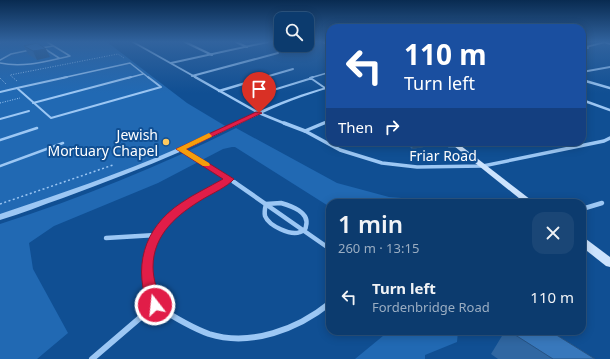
<!DOCTYPE html>
<html lang="en">
<head>
<meta charset="utf-8">
<style>
  :root { --surface:#0c3b6e; --page:#1a4676; --text:#f1f3f6; --muted:#9aadc2; --line:#2c5581 }
  body { margin:0; font-family:"Noto Sans",sans-serif; background:var(--page); color:var(--text); height:100vh; display:flex; flex-direction:column; font-size:15px; white-space:nowrap }
  * { box-sizing:border-box; margin:0 }
  p { font-size:13px; color:var(--muted) }
  .icon { flex:none; width:22px; height:22px; fill:none; stroke:currentColor; stroke-width:2; stroke-linecap:round; stroke-linejoin:round }
  .map { position:relative; flex:1; overflow:hidden }
  .details { position:absolute; left:326px; top:199px; width:260px; height:136px; display:flex; flex-direction:column; background:var(--surface); border-radius:12px; box-shadow:0 2px 10px #0003,0 0 0 1px var(--line) }
  .details>* { flex:none }
  .guide { position:absolute; left:326px; top:24px; width:260px; height:122px; border-radius:12px; box-shadow:0 2px 10px #0003,0 0 0 1px var(--line); background:#1a4fa0; color:#fff; overflow:hidden }
  .controls { position:absolute; left:274px; top:12px; display:grid; gap:8px }
  .controls a { display:grid; place-items:center; width:40px; height:40px; border-radius:8px; background:var(--surface); box-shadow:0 2px 10px #0003,0 0 0 1px var(--line); font-size:20px }
  .pin { position:absolute; display:grid; place-items:center; width:34px; height:34px; color:#fff; margin:-41px -17px; border-radius:50% 50% 50% 0; rotate:-45deg; box-shadow:0 0 4px #0007 }
  .pin .icon { rotate:45deg }
  .me { position:absolute; width:44px; margin:-22px; rotate:344deg; stroke-linejoin:round; filter:drop-shadow(0 0 3px #0008) }
  .turn { display:flex; align-items:center; gap:14px; height:84px; padding:0 12px; font-size:18px }
  .turn .icon { width:52px; height:52px; stroke-width:2.5 }
  .turn b { display:block; font-size:28px; line-height:34px }
  .then { display:flex; align-items:center; height:38px; padding:0 12px; background:#0003; gap:8px; font-size:15px }
  .round { display:grid; place-items:center; flex:none; width:42px; height:42px; border-radius:12px; background:var(--page) }
  .summary { display:flex; align-items:center; justify-content:space-between; height:68px; padding:0 12px }
  h1 { font-size:24px; font-weight:600; line-height:30px }
  ul { padding:0; list-style:none }
  li { display:flex; align-items:center; gap:12px; height:60px; padding:0 12px }
  li div { flex:1 }
  li b { display:block; font-size:15px }
  li em { font-style:normal }
  .map>svg:first-child { display:block }
  .green { fill:#2169b3 }
  .lines { fill:none; stroke-linecap:round; stroke-linejoin:round }
  .path-far1 { stroke:#9cc7f4; stroke-width:1; stroke-dasharray:1 1.5; stroke-linecap:butt }
  .path { stroke:#9cc7f4; stroke-width:1.5; stroke-dasharray:2 2.5; stroke-linecap:butt }
  .service-far2 { stroke:#9cc7f4; stroke-width:1.5 }
  .service-far1 { stroke:#9cc7f4; stroke-width:2 }
  .service { stroke:#9cc7f4; stroke-width:2.5 }
  .minor-far4 { stroke:#9cc7f4; stroke-width:2 }
  .minor-far3 { stroke:#9cc7f4; stroke-width:2.5 }
  .minor-far2 { stroke:#9cc7f4; stroke-width:3.5 }
  .minor-far1 { stroke:#9cc7f4; stroke-width:4.5 }
  .minor { stroke:#9cc7f4; stroke-width:6 }
  .tertiary { fill:#9cc7f4; fill-rule:evenodd }
  .secondary { fill:#cce3fd; fill-rule:evenodd }
  .wall { fill:#3067a2 }
  .shaded-wall { fill:#275484 }
  .building { fill:#3878bc; stroke:#275484 }
  .route { fill:#e11d48; stroke:#92132f }
  .slow { fill:#f59e0b }
  .poi-dot { fill:#ffca5f; stroke:#104f93; stroke-width:1.5 }
  .labels { text-anchor:middle; dominant-baseline:central; stroke-width:4; stroke-linejoin:round; paint-order:stroke }
  .poi-label { font-size:14px; fill:#fff; stroke:#104f93; text-anchor:end }
  .street-label { font-size:14px; fill:#fff; stroke:#104f93 }
</style>
</head>
<body>
<div class="map">
<svg width="610" height="359" viewBox="0 0 610 359">
  <rect width="100%" height="100%" fill="#104f93"/>
  <!-- green -->
  <g class="green">
    <polygon points="0,42 107,42 187,103 227,127 123,173 0,217"/>
    <path d="M 236,128 L 337,183 L 389,197 L 465,203 L 330,203 L 330,207 L 235,147 L 232,147 L 223,149 L 158,183 L 54,226 L 29,243 L 33,269 L 68,333 L 37,359 L 0,359 L 0,224 C 81,198 160,166 236,128 Z"/>
    <polygon points="389,331 458,331 457,342 425,355 425,359 355,359"/>
  </g>
  <g class="lines">
    <!-- path-far1 -->
    <g class="path-far1">
      <polyline points="0,43 4,42"/>
      <polyline points="0,78 6,84"/>
      <polyline points="17,81 10,75 118,54 124,58"/>
      <polyline points="0,103 20,98"/>
    </g>
    <!-- path -->
    <polyline class="path" points="0,204 113,165"/>
    <!-- service-far2 -->
    <g class="service-far2">
      <polyline points="606,43 610,44"/>
      <polyline points="41,48 53,46"/>
      <polyline points="45,49 59,58"/>
      <polyline points="0,60 11,54 30,50"/>
      <path d="M 0,63 C 24,68 47,61 70,56 L 47,42"/>
      <polyline points="62,78 130,63 149,78"/>
      <polyline points="128,78 143,74"/>
      <polyline points="310,78 327,73"/>
    </g>
    <!-- service-far1 -->
    <g class="service-far1">
      <polyline points="310,78 313,77"/>
      <polyline points="17,88 51,118 161,87 148,77"/>
      <polyline points="17,88 67,77"/>
      <polyline points="270,91 309,79 312,79 325,88"/>
      <polyline points="0,92 17,88"/>
      <polyline points="33,103 131,77"/>
      <polyline points="0,119 29,111"/>
    </g>
    <!-- service -->
    <g class="service">
      <polyline points="0,140 37,128"/>
      <polyline points="439,142 449,146 457,146"/>
      <polyline points="0,166 63,143"/>
    </g>
    <!-- minor-far4 -->
    <g class="minor-far4">
      <polyline points="133,42 197,78"/>
      <polyline points="185,42 212,55"/>
      <polyline points="236,42 247,47"/>
      <polyline points="582,46 588,48"/>
      <polyline points="171,63 268,42"/>
      <polyline points="582,72 610,67"/>
      <polyline points="192,76 278,53"/>
      <polyline points="262,78 293,69"/>
    </g>
    <!-- minor-far3 -->
    <g class="minor-far3">
      <polyline points="195,77 259,113 286,124"/>
      <polyline points="582,80 610,88"/>
      <polyline points="219,91 266,77"/>
      <polyline points="582,100 610,110"/>
      <polyline points="322,124 330,120"/>
    </g>
    <!-- minor-far2 -->
    <g class="minor-far2">
      <polyline points="284,123 305,131 340,150 382,163 417,167 483,166 604,141 610,138"/>
      <polyline points="305,131 324,123"/>
      <polyline points="180,149 236,183"/>
      <polyline points="223,183 230,179"/>
    </g>
    <!-- minor-far1 -->
    <g class="minor-far1">
      <polyline points="234,182 330,249"/>
      <path d="M 281,203 C 291,206 310,212 306,226 C 306,229 303,231 300,232 C 291,236 269,226 265,216 C 264,212 265,208 266,204 Z"/>
      <polyline points="582,209 602,203"/>
      <polyline points="106,238 156,235"/>
      <path d="M 148,260 C 155,220 192,200 224,182"/>
    </g>
    <!-- minor -->
    <g class="minor">
      <path d="M 148,259 L 148,276 L 155,305 C 172,316 190,327 209,334 C 251,347 298,329 330,303"/>
      <polyline points="92,359 155,305"/>
    </g>
    <!-- tertiary -->
    <g class="tertiary">
      <polygon points="602,42 609,42 582,49 582,47"/>
      <path d="M 330,86 L 330,88 C 278,102 231,129 182,151 C 143,168 103,183 63,198 C 42,205 21,214 0,220 L 0,214 C 59,194 119,174 176,149 C 227,127 276,100 330,86 Z"/>
    </g>
    <!-- secondary -->
    <g class="secondary">
      <polygon points="322,42 327,42 330,45 330,48"/>
      <polygon points="449,142 456,142 535,203 525,203"/>
      <polygon points="582,238 586,239 610,257 610,267 606,266 582,247"/>
    </g>
  </g>
  <!-- wall -->
  <g class="wall">
    <polygon points="24,46 50,57 37,60 28,54"/>
    <polygon points="405,142 437,142 436,145 412,149"/>
    <polygon points="505,331 550,331 595,359 498,359 491,354"/>
  </g>
  <!-- shaded-wall -->
  <g class="shaded-wall">
    <polygon points="46,49 50,57 37,60 33,51"/>
    <polygon points="414,142 437,142 436,145 412,149"/>
  </g>
  <!-- building -->
  <g class="building">
    <polygon points="37,43 46,49 33,51 24,46"/>
    <polygon points="509,331 550,331 595,359 553,359"/>
  </g>
  <!-- sky -->
  <linearGradient id="sky" x2="0" y2="1"><stop stop-color="#092b51"/><stop offset="0.45" stop-color="#31639e"/><stop offset="1" stop-color="#31639e" stop-opacity="0"/></linearGradient>
  <rect width="610" height="93" fill="url(#sky)"/>
  <!-- route -->
  <path class="route" d="M 256,112 L 262,113 L 186,149 L 234,179 C 227,187 213,193 203,199 C 178,214 153,234 153,267 C 153,280 158,293 162,305 L 160,310 L 155,312 L 150,310 C 132,269 143,228 181,203 C 194,194 209,187 223,179 L 176,149 Z"/>
  <!-- slow -->
  <polygon class="slow" points="209,133 212,136 211,137 186,149 209,163 210,165 209,166 203,166 176,149"/>
  <!-- markers -->
  <circle class="poi-dot" cx="166" cy="142" r="4"/>
  <g class="labels">
    <!-- poi labels -->
    <g class="poi-label">
      <text x="158" y="134">Jewish<tspan x="158" dy="16">Mortuary Chapel</tspan></text>
    </g>
    <!-- street labels -->
    <g class="street-label">
      <text x="443" y="155">Friar Road</text>
    </g>
  </g>
</svg>
<div class="controls">
<a><svg class="icon" aria-label="search" viewBox="0 0 24 24"><circle cx="10" cy="10" r="6"/><path d="M15 15l6 6"/></svg></a>
</div>
<div class="pin" style="left:259px;top:113px;background:#d93025"><svg class="icon" aria-label="arrive" viewBox="0 0 24 24"><path d="M6 21V4h12l-3 4 3 4H6"/></svg></div>
<svg class="me" style="left:155px;top:305px" viewBox="-20 -20 40 40"><circle r="17" fill="#e11d48" stroke="#fff" stroke-width="3"/><path d="M0-11L8 9 0 5-8 9z" fill="#fff"/></svg>
<div class="guide">
<div class="turn"><svg class="icon" aria-label="left" viewBox="0 0 24 24"><path d="M17 20v-9H6M10 6l-5 5 5 5"/></svg><div><b>110 m</b>Turn left</div></div>
<div class="then">Then<svg class="icon" aria-label="right" viewBox="0 0 24 24"><path d="M7 20v-9h11M14 6l5 5-5 5"/></svg></div>
</div>
<section class="details">
<div class="summary"><div><h1>1 min</h1><p>260 m · 13:15</p></div><a class="round"><svg class="icon" aria-label="close" viewBox="0 0 24 24"><path d="M6 6l12 12M18 6L6 18"/></svg></a></div>
<ul>
<li><svg class="icon" aria-label="left" viewBox="0 0 24 24"><path d="M17 20v-9H6M10 6l-5 5 5 5"/></svg><div><b>Turn left</b><p>Fordenbridge Road</p></div><em>110 m</em></li>
</ul>
</section>
</div>
</body>
</html>
